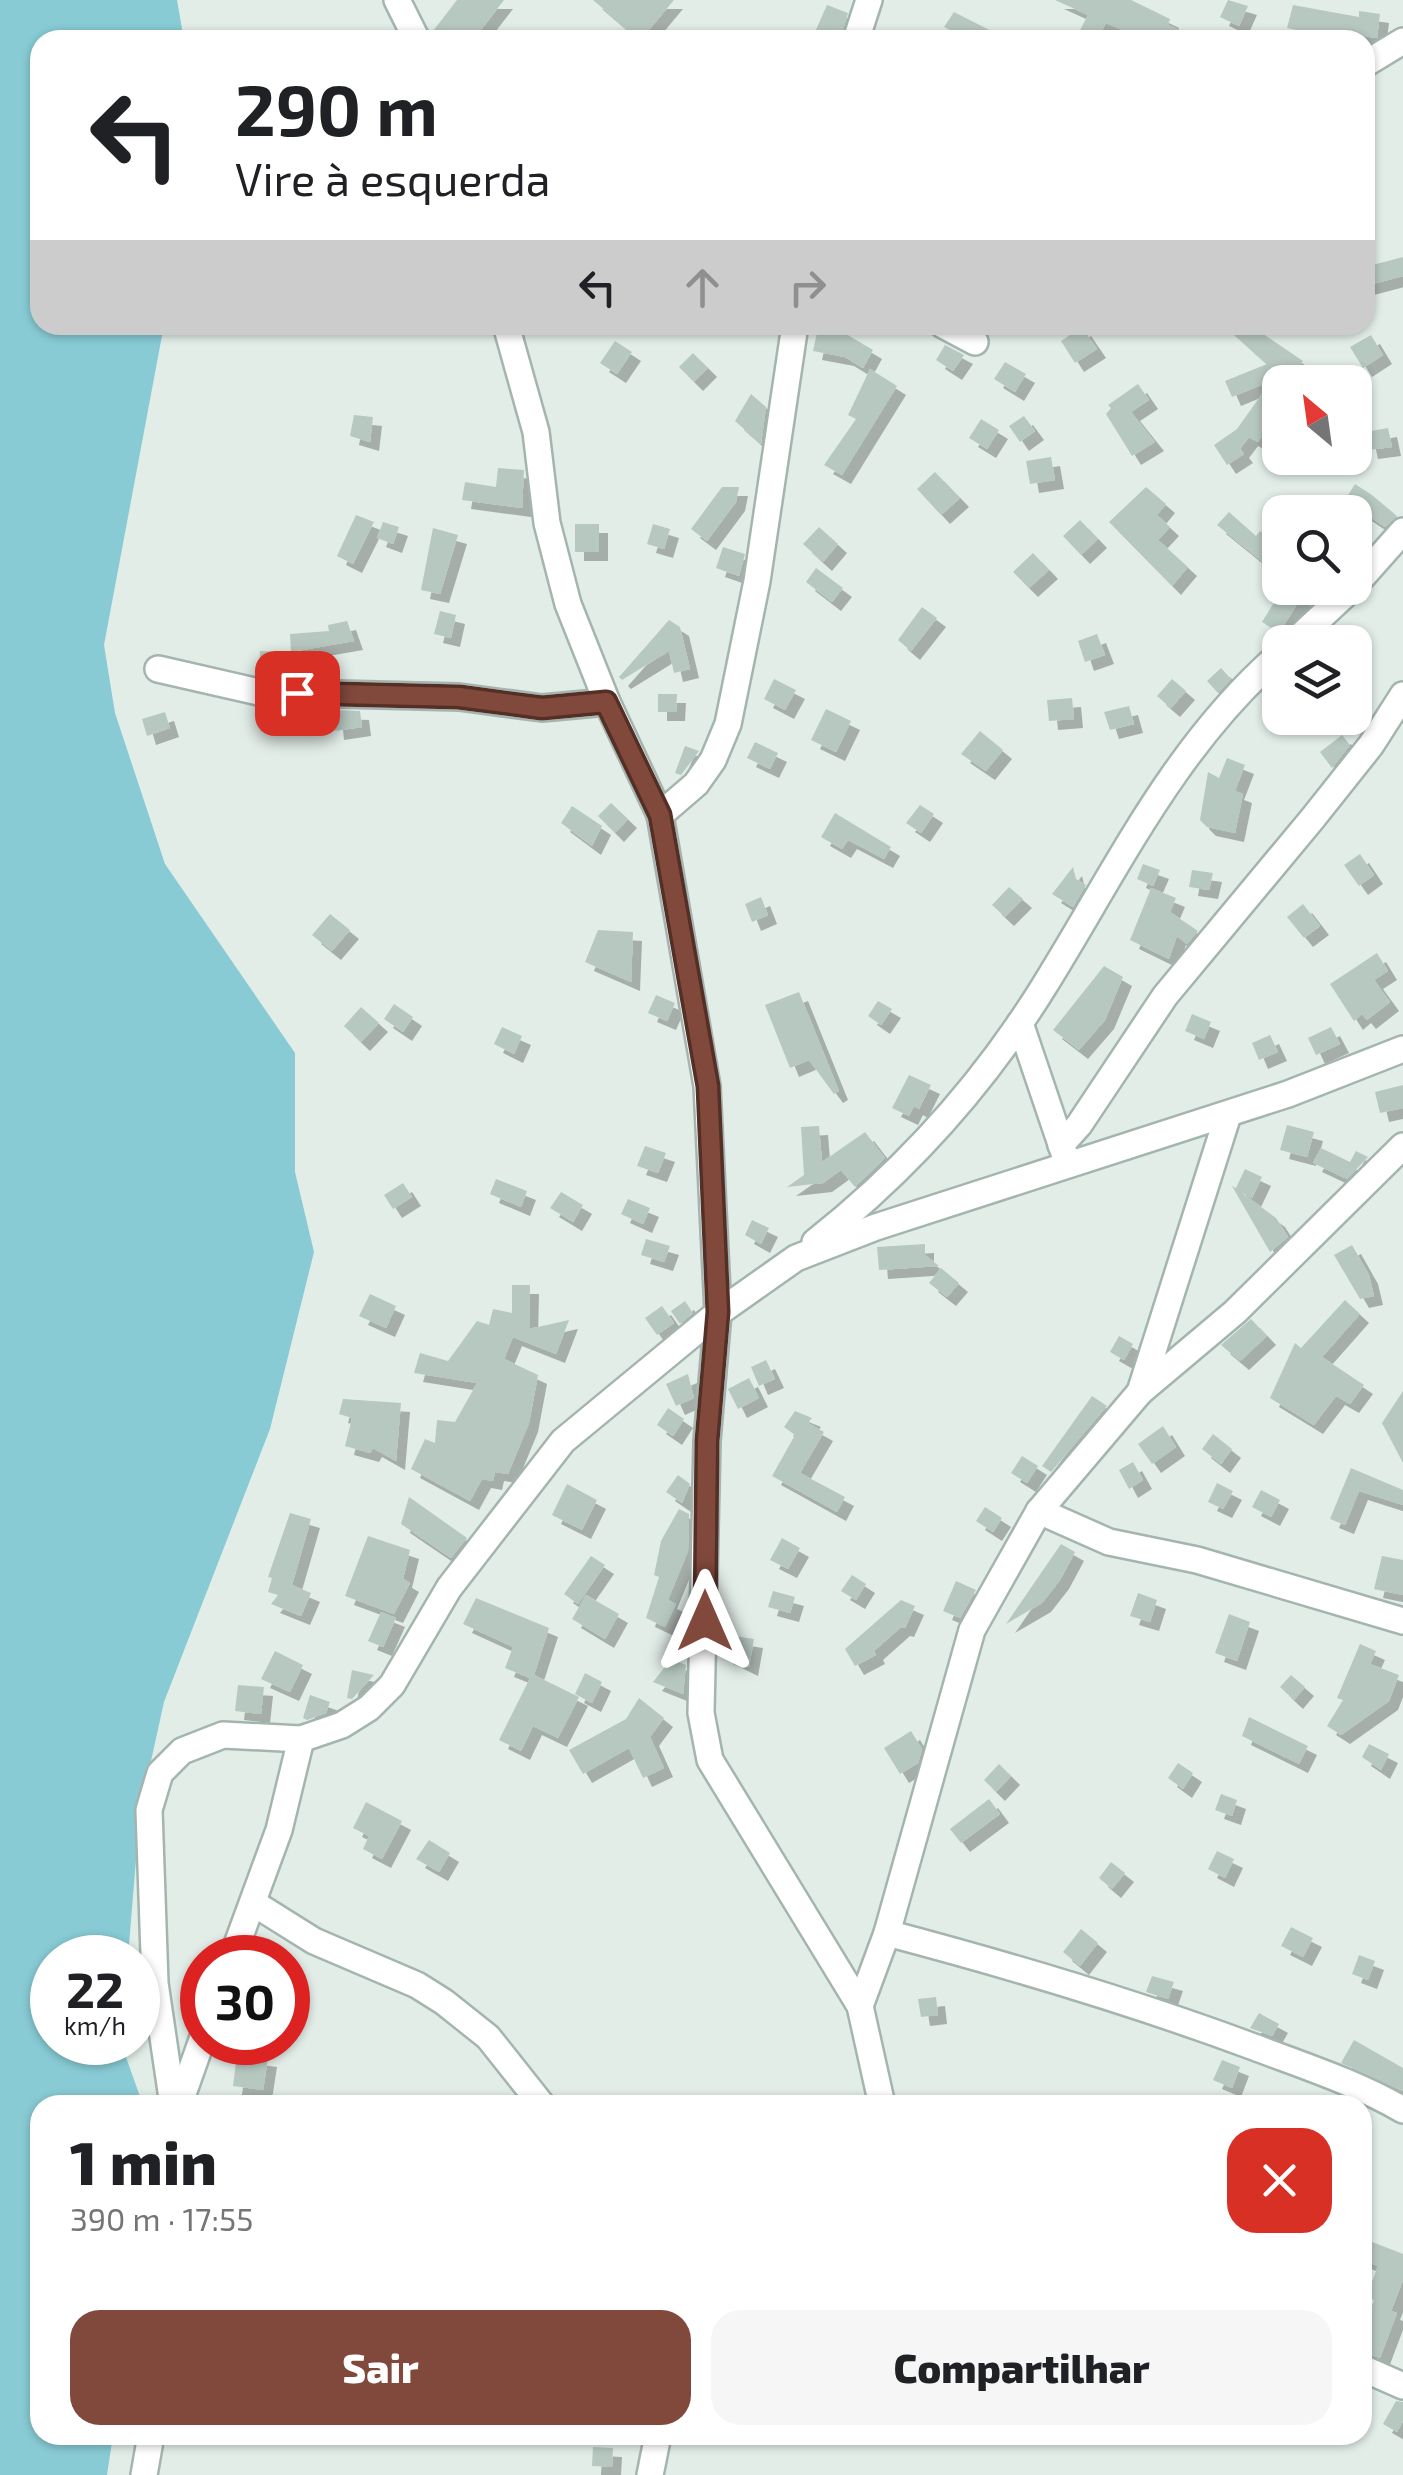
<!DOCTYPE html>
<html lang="pt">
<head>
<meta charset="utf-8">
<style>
  :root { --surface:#fff; --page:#f6f6f6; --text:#202124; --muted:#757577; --accent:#81493b }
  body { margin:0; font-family:"Exo 2",sans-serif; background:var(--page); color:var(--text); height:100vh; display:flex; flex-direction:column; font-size:38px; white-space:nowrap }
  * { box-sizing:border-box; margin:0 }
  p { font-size:32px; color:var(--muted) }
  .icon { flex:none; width:55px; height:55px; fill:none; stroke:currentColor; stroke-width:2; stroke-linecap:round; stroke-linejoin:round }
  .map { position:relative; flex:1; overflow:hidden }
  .sheet { position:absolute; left:30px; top:2095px; width:1342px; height:350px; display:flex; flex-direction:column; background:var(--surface); border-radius:30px; box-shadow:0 2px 8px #0004 }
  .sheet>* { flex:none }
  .top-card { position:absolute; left:30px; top:30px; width:1345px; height:305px; border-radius:30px; box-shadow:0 2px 8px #0004; background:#fff; color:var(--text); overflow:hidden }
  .needle { width:65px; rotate:331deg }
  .buttons { position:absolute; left:1262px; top:365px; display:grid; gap:20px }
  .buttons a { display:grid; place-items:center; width:110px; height:110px; border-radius:20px; background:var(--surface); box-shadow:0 2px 8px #0004; font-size:50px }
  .speed { position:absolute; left:30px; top:1935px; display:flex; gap:20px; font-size:50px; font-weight:700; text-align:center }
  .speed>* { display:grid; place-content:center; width:130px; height:130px; border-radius:50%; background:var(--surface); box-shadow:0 2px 8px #0004; line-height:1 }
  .speed small { font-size:25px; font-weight:400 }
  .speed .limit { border:15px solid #d22; background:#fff; color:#111 }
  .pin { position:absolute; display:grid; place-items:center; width:85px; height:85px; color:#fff; margin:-42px; border-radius:20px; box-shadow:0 5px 15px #0006 }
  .me { position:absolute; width:110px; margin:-55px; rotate:0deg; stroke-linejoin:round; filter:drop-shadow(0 0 8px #0008) }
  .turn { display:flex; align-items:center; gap:35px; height:210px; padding:0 40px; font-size:45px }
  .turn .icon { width:130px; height:130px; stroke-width:2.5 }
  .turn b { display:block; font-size:70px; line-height:85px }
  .lanes { display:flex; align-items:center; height:95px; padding:0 40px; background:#0003; justify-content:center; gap:50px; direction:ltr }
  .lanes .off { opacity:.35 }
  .round { display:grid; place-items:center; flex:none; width:105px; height:105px; border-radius:30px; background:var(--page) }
  .overview { display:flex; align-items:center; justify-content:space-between; height:170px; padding:0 40px }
  h1 { font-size:60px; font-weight:800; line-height:75px }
  .button { display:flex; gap:20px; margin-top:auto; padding:20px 40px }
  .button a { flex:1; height:115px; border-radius:30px; background:var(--accent); color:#fff; font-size:40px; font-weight:800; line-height:115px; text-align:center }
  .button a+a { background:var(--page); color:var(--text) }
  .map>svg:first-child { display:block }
  .water { fill:#88cbd4 }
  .building { fill:#b7c8c1; filter:url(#shadow) }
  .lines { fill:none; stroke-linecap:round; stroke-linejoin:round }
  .street-casing { stroke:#a4b5af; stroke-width:30 }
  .street { stroke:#fff; stroke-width:25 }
  .route-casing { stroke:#542f26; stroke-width:25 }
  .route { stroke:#81493b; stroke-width:18 }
</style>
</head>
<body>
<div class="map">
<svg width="1403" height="2475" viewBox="0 0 1403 2475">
  <defs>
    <filter id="shadow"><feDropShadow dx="9" dy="9" stdDeviation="0" flood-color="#0004"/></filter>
  </defs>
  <rect width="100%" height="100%" fill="#e2ede8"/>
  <!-- water -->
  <polygon class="water" points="0,0 177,0 184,40 40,40 40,325 164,325 104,645 115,713 165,864 295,1053 295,1172 314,1252 270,1429 164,1702 140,1811 128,1957 52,1958 52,2042 121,2043 143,2105 40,2105 40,2435 113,2435 107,2475 0,2475"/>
  <!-- building -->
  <g class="building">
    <polygon points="457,0 504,0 473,40 444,40 433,31"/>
    <polygon points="593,0 674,0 648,31 644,29 636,37"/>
    <polygon points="1055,0 1131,0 1170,19 1168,25 1202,40 1146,40 1106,23 1097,40 1075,40 1088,15"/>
    <polygon points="1228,0 1248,6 1239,26 1220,17"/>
    <polygon points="827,5 848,13 840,40 815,32"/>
    <polygon points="1293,5 1359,17 1359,11 1380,14 1377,38 1319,30 1318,35 1287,28"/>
    <polygon points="954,12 1009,40 969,40 944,27"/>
    <polygon points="1403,257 1403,276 1365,286 1365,267"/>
    <polygon points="1224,325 1250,325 1303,361 1296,370 1316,382 1280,382 1280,403 1268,420 1271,423 1258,442 1249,437 1240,449 1244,454 1227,465 1214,445 1237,429 1271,381 1232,397 1225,381 1267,364"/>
    <polygon points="1082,327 1097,349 1075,363 1061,341"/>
    <polygon points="818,328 846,334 873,350 863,368 845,357 813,351"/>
    <polygon points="1371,335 1383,355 1363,368 1350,347"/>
    <polygon points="615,341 632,352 617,374 600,363"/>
    <polygon points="945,345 964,355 953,371 936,360"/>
    <polygon points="693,353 708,368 694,382 679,367"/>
    <polygon points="1005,362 1026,374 1015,392 994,379"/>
    <polygon points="870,369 897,386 842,475 824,465 856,419 848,415"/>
    <polygon points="1138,384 1149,400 1131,412 1155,442 1132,456 1106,414 1111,408 1108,405"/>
    <polygon points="751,394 766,407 761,444 735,421"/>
    <polygon points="354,415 373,417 370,442 350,436"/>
    <polygon points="1024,416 1035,431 1020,442 1009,426"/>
    <polygon points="981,419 999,430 987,449 969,438"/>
    <polygon points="1388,428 1392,447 1369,450 1365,432"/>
    <polygon points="1051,457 1055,480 1030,484 1026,461"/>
    <polygon points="498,468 524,470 522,508 462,500 465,482 496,487"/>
    <polygon points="935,472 960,498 941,515 917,489"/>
    <polygon points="1355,484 1372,495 1397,516 1385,527 1345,500"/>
    <polygon points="722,487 739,487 736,502 707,541 691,529"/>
    <polygon points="1146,487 1166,504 1157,515 1170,527 1158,540 1188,567 1172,586 1109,522"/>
    <polygon points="1229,512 1256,536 1260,531 1280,547 1280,576 1217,525"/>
    <polygon points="356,515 374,522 353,564 337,556"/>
    <polygon points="1080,520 1098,539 1081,555 1063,536"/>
    <polygon points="383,522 399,527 393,544 377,538"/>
    <rect x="575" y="524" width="24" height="28"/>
    <polygon points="653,524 670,529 664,549 647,544"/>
    <polygon points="819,527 838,544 823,562 803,544"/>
    <polygon points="433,528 458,535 440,594 421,590"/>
    <polygon points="723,547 745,554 739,576 716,568"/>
    <polygon points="1033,553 1049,570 1029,588 1013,572"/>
    <polygon points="816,568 843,588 832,602 806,582"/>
    <polygon points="1283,588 1302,596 1279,633 1262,622"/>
    <polygon points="922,607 937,618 911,651 898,640"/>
    <polygon points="440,611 456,615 451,638 434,634"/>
    <polygon points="669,620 680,627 690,669 674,673 669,651 622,680 619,677"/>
    <polygon points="347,621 354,641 291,652 290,634 329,631 328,625"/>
    <polygon points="1097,634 1105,655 1085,662 1078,641"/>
    <polygon points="260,651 281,652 280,671 259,670"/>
    <polygon points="1221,668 1231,679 1218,693 1207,681"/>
    <polygon points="774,679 796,690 785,710 764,699"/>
    <polygon points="1172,679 1186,691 1171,708 1157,696"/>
    <polygon points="658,694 677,694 676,712 658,712"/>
    <polygon points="1072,698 1074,719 1049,721 1047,700"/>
    <polygon points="1129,706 1134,724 1110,730 1104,712"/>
    <polygon points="826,709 851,721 836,752 811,740"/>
    <polygon points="333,710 360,711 362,727 335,731"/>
    <polygon points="165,712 170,728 147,736 142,719"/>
    <polygon points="980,731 1003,750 986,771 961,754"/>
    <polygon points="1342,735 1350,745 1332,768 1320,752"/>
    <polygon points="755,742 778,753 770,769 747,758"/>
    <polygon points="685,746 699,751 681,775 675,773"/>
    <polygon points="1227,758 1245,765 1235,791 1243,794 1235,833 1207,827 1200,820 1208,772 1219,778"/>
    <polygon points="611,803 628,819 615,833 598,816"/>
    <polygon points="920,805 934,814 921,833 906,823"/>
    <polygon points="572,806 602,826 592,846 561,823"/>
    <polygon points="835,813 891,847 884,859 848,840 842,849 821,837"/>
    <polygon points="1360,854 1374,875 1359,886 1344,865"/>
    <polygon points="1143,864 1160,870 1153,886 1137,879"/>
    <polygon points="1073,867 1076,879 1086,885 1073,907 1052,894"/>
    <polygon points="1192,870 1213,873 1209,890 1189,887"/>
    <polygon points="1009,887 1023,899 1005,917 992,905"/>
    <polygon points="1151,888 1176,898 1170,912 1198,931 1187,944 1177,936 1169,959 1130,940"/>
    <polygon points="761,897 768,915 752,922 745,904"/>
    <polygon points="1303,904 1320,926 1304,938 1287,917"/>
    <polygon points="330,914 350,930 332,951 312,935"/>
    <polygon points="598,930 633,932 631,982 585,962"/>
    <polygon points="1377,953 1388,971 1374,980 1390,1002 1367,1020 1362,1014 1354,1021 1330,984"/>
    <polygon points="1104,966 1123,977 1105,1020 1079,1050 1053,1030"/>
    <polygon points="799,992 839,1091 834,1094 809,1060 790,1068 765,1005"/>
    <polygon points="656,995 675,1003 667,1021 648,1013"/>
    <polygon points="878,1001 892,1009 881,1025 868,1016"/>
    <polygon points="394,1004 413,1017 403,1032 384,1019"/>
    <polygon points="361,1007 379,1023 361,1042 344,1026"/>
    <polygon points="1192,1014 1211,1022 1204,1039 1185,1031"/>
    <polygon points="502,1027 522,1036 514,1054 494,1044"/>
    <polygon points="1331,1027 1340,1044 1316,1055 1308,1038"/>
    <polygon points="1270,1035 1278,1052 1259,1060 1252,1043"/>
    <polygon points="909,1075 931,1085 919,1109 914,1106 909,1116 892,1108"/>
    <polygon points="1403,1085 1403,1108 1380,1113 1375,1092"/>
    <polygon points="1287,1125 1314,1132 1307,1157 1280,1150"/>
    <polygon points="819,1126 822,1162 865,1132 885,1158 855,1187 841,1170 823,1183 787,1187 804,1175 801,1127"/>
    <polygon points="645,1146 666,1153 658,1173 637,1166"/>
    <polygon points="1321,1148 1350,1162 1356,1151 1368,1157 1347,1179 1313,1163"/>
    <polygon points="1245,1169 1262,1177 1252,1198 1242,1193 1276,1218 1288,1237 1270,1252 1232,1186 1236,1188"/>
    <polygon points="496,1179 527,1191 521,1207 490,1194"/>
    <polygon points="403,1183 412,1197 393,1209 384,1195"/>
    <polygon points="561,1192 583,1205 573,1222 550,1208"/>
    <polygon points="628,1199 650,1208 643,1224 621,1214"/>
    <polygon points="752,1220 769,1228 761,1244 745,1235"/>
    <polygon points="646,1239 670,1246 664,1262 641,1255"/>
    <polygon points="925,1244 925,1255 939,1266 879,1270 877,1247"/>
    <polygon points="1352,1245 1369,1275 1374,1296 1360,1299 1334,1255"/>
    <polygon points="941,1268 959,1283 947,1297 929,1283"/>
    <polygon points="512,1285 530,1285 529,1329 569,1320 556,1354 513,1337 504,1359 538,1375 529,1423 508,1474 495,1472 493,1481 482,1479 470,1501 411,1469 425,1439 435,1443 437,1420 455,1422 477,1383 414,1373 420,1353 448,1361 477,1321 489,1325 493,1309 512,1313"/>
    <polygon points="370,1294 396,1306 386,1328 359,1316"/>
    <polygon points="1345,1300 1360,1314 1322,1357 1364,1385 1350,1404 1336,1396 1314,1425 1270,1398 1295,1343 1301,1348"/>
    <polygon points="685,1301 693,1313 680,1324 671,1311"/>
    <polygon points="662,1306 674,1323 657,1335 645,1318"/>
    <polygon points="1251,1319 1267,1336 1240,1361 1221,1345"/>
    <polygon points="1119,1336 1133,1344 1124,1360 1110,1352"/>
    <polygon points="766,1360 775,1379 759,1386 751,1367"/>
    <polygon points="688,1374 694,1398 676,1406 666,1384"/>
    <polygon points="749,1378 759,1398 738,1409 728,1389"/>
    <polygon points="1403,1391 1403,1463 1382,1423"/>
    <polygon points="1092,1396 1107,1406 1051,1472 1042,1466"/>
    <polygon points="343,1399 401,1403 396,1461 373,1448 370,1453 345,1446 352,1418 339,1414"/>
    <polygon points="668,1408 684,1419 673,1436 657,1425"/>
    <polygon points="795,1411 812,1418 808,1423 824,1432 800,1473 845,1497 837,1512 772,1476 795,1435 784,1427"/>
    <polygon points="1163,1426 1176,1447 1152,1464 1138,1444"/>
    <polygon points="1213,1434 1232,1449 1221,1464 1202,1449"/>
    <polygon points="1022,1456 1038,1466 1027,1483 1011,1473"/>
    <polygon points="1133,1462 1143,1480 1129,1489 1119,1470"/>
    <polygon points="1351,1468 1403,1490 1403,1505 1359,1491 1345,1525 1330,1519"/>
    <polygon points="678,1475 690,1484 682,1503 666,1492"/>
    <polygon points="1217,1483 1233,1491 1223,1509 1208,1502"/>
    <polygon points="567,1484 597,1500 582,1530 552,1515"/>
    <polygon points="1261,1490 1280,1500 1271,1517 1252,1507"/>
    <polygon points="409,1497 467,1538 451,1558 401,1524"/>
    <polygon points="985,1507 1002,1518 993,1532 976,1521"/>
    <polygon points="679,1509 689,1514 688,1551 668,1600 676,1604 665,1627 646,1618 659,1577 654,1575 661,1541"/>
    <polygon points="290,1513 311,1519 292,1585 311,1593 301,1616 271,1604 278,1595 268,1592 272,1578 268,1577"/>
    <polygon points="368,1536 410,1550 403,1579 410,1583 394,1614 345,1596"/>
    <polygon points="782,1538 800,1548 788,1569 770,1560"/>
    <polygon points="1061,1544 1075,1552 1060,1580 1042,1603 1006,1624"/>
    <polygon points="591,1556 605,1565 578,1604 564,1594"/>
    <polygon points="1382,1556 1403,1560 1403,1595 1374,1589"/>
    <polygon points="852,1575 866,1584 856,1600 841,1591"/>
    <polygon points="956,1581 976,1590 960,1618 943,1611"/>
    <polygon points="773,1591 795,1597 790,1613 768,1607"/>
    <polygon points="1138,1593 1157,1600 1150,1622 1130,1616"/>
    <polygon points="586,1595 619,1614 605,1639 572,1619"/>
    <polygon points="476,1598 549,1628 534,1675 579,1697 558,1738 533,1726 521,1751 499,1740 530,1678 505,1668 513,1647 463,1624"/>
    <polygon points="901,1600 915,1606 905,1628 901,1627 874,1651 876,1655 855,1666 845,1649"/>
    <polygon points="381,1612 396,1618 383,1647 368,1641"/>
    <polygon points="1229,1614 1250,1622 1237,1661 1215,1653"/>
    <polygon points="727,1635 754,1639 749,1667 724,1655"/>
    <polygon points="1360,1644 1376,1651 1370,1664 1399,1675 1389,1701 1341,1735 1327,1726 1343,1700 1337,1698"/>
    <polygon points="275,1651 303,1665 290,1692 261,1679"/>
    <polygon points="671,1659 686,1665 683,1694 653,1682"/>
    <polygon points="352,1670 374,1675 352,1699 347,1698"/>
    <polygon points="585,1673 602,1682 592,1703 575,1694"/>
    <polygon points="1291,1675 1305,1687 1294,1700 1280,1687"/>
    <polygon points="238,1685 264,1687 261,1714 235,1711"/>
    <polygon points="310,1695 330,1702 326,1713 307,1720 303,1718"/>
    <polygon points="639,1698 664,1718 650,1737 664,1768 643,1778 629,1748 583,1774 569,1750 626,1719"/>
    <polygon points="1249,1717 1308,1746 1299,1764 1242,1736"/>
    <polygon points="911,1731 922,1749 918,1763 900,1774 884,1748"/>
    <polygon points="1369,1744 1389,1754 1381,1770 1362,1757"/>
    <polygon points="1178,1763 1193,1773 1183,1789 1168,1778"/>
    <polygon points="999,1764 1011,1776 996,1792 984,1780"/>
    <polygon points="1221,1794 1237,1800 1232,1816 1215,1810"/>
    <polygon points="989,1799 1000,1814 961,1843 950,1829"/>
    <polygon points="366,1802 402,1821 382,1859 363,1849 369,1836 353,1828"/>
    <polygon points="429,1840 450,1853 439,1872 416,1859"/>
    <polygon points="1217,1851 1234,1859 1225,1878 1208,1869"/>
    <polygon points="1111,1862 1125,1873 1112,1889 1099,1878"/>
    <polygon points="1291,1927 1313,1938 1303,1957 1281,1946"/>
    <polygon points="1081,1929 1098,1943 1080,1966 1063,1952"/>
    <polygon points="1359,1955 1375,1961 1368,1980 1352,1974"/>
    <polygon points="1152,1976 1174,1982 1168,1999 1146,1992"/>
    <polygon points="936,1997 938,2015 921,2017 918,1999"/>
    <polygon points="1259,2013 1279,2024 1272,2036 1250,2028"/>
    <polygon points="1354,2040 1403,2068 1403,2091 1341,2063"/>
    <polygon points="237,2054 268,2058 263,2090 233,2086"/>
    <polygon points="1222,2060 1240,2067 1232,2088 1213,2080"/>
    <polygon points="1362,2238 1403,2254 1403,2280 1391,2311 1397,2313 1380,2358 1362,2352 1362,2332 1374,2300 1366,2297 1378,2266 1362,2260"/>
    <polygon points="1396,2401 1403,2402 1403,2421 1397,2432 1383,2424"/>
    <polygon points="593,2447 613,2448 612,2467 592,2466"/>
  </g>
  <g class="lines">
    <!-- street casing -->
    <g class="street-casing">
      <g id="street">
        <polyline points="397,0 417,40"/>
        <polyline points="856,40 869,0"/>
        <polyline points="1365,64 1403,41"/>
        <polyline points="506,325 536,432 547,523 568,604 607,702 660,815 707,1086 718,1313 707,1441 701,1713 710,1760 860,2006 882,2105"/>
        <polyline points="943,325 975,342"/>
        <polyline points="1355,585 1403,531"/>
        <polyline points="1294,642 1352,588"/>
        <polyline points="158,669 259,692 459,697 542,708 607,702"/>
        <polyline points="660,815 696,784 713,760 728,724 757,581 795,325"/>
        <polyline points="1020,1023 1065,1156"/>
        <polyline points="1061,1145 1079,1125 1165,996 1313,818 1371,745 1403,695"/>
        <path d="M 815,1242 C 905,1171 982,1086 1043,988 C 1116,871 1174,746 1280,654"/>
        <polyline points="1140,1392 1228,1115"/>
        <polyline points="1039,1511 1109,1542 1197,1560 1403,1621"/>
        <polyline points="255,1904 314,1941 417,1985 444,2002 488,2037 542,2105"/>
        <path d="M 887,1933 C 1012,1966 1133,2002 1254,2047 C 1304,2066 1357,2083 1403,2110"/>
        <polyline points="232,1958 279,1830 301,1739"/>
        <polyline points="860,2006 887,1933 972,1630 1039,1511 1140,1392 1235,1312 1403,1146"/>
        <polyline points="173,2105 155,1983 149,1810 160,1773 182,1751 223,1735 301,1739 342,1725 369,1708 392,1685 449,1588 563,1441 718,1313 796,1258 876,1227 1288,1094 1403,1049"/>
        <polyline points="179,2105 202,2040"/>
        <polyline points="1362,2368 1403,2386"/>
        <polyline points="144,2475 151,2435"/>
        <polyline points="650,2475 658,2435"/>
      </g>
    </g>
    <!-- street -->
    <use href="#street" class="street"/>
  </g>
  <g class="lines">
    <!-- route casing -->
    <g class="route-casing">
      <polyline id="route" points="297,693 459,697 542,708 606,702 660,815 708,1086 718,1312 707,1441 705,1621"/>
    </g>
    <!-- route -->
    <use href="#route" class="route"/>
  </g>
</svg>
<div class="buttons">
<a><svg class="needle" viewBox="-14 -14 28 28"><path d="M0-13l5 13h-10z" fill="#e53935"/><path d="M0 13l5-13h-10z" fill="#757577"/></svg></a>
<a><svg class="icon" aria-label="search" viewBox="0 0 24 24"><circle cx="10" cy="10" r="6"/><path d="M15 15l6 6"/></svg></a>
<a><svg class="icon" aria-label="layers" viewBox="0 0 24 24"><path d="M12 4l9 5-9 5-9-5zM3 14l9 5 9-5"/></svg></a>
</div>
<div class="speed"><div>22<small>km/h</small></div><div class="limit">30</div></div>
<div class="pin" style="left:297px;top:693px;background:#d93025"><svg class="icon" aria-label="arrive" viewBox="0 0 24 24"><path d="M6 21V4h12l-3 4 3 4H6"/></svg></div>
<svg class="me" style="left:705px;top:1621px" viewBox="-20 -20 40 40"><path d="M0-17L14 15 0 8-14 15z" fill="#81493b" stroke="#fff" stroke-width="4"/></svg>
<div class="top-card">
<div class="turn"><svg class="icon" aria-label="left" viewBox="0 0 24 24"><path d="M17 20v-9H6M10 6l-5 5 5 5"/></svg><div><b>290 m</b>Vire à esquerda</div></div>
<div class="lanes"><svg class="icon" aria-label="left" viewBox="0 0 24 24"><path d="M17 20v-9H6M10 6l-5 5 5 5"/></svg><svg class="icon off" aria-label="ahead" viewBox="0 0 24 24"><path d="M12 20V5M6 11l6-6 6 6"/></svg><svg class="icon off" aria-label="right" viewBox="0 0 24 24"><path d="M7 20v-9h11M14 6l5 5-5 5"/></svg></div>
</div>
<section class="sheet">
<div class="overview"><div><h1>1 min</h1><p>390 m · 17:55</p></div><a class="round" style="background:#d93025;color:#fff"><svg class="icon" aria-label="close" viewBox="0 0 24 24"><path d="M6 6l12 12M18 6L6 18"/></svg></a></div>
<div class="button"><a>Sair</a><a>Compartilhar</a></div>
</section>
</div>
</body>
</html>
